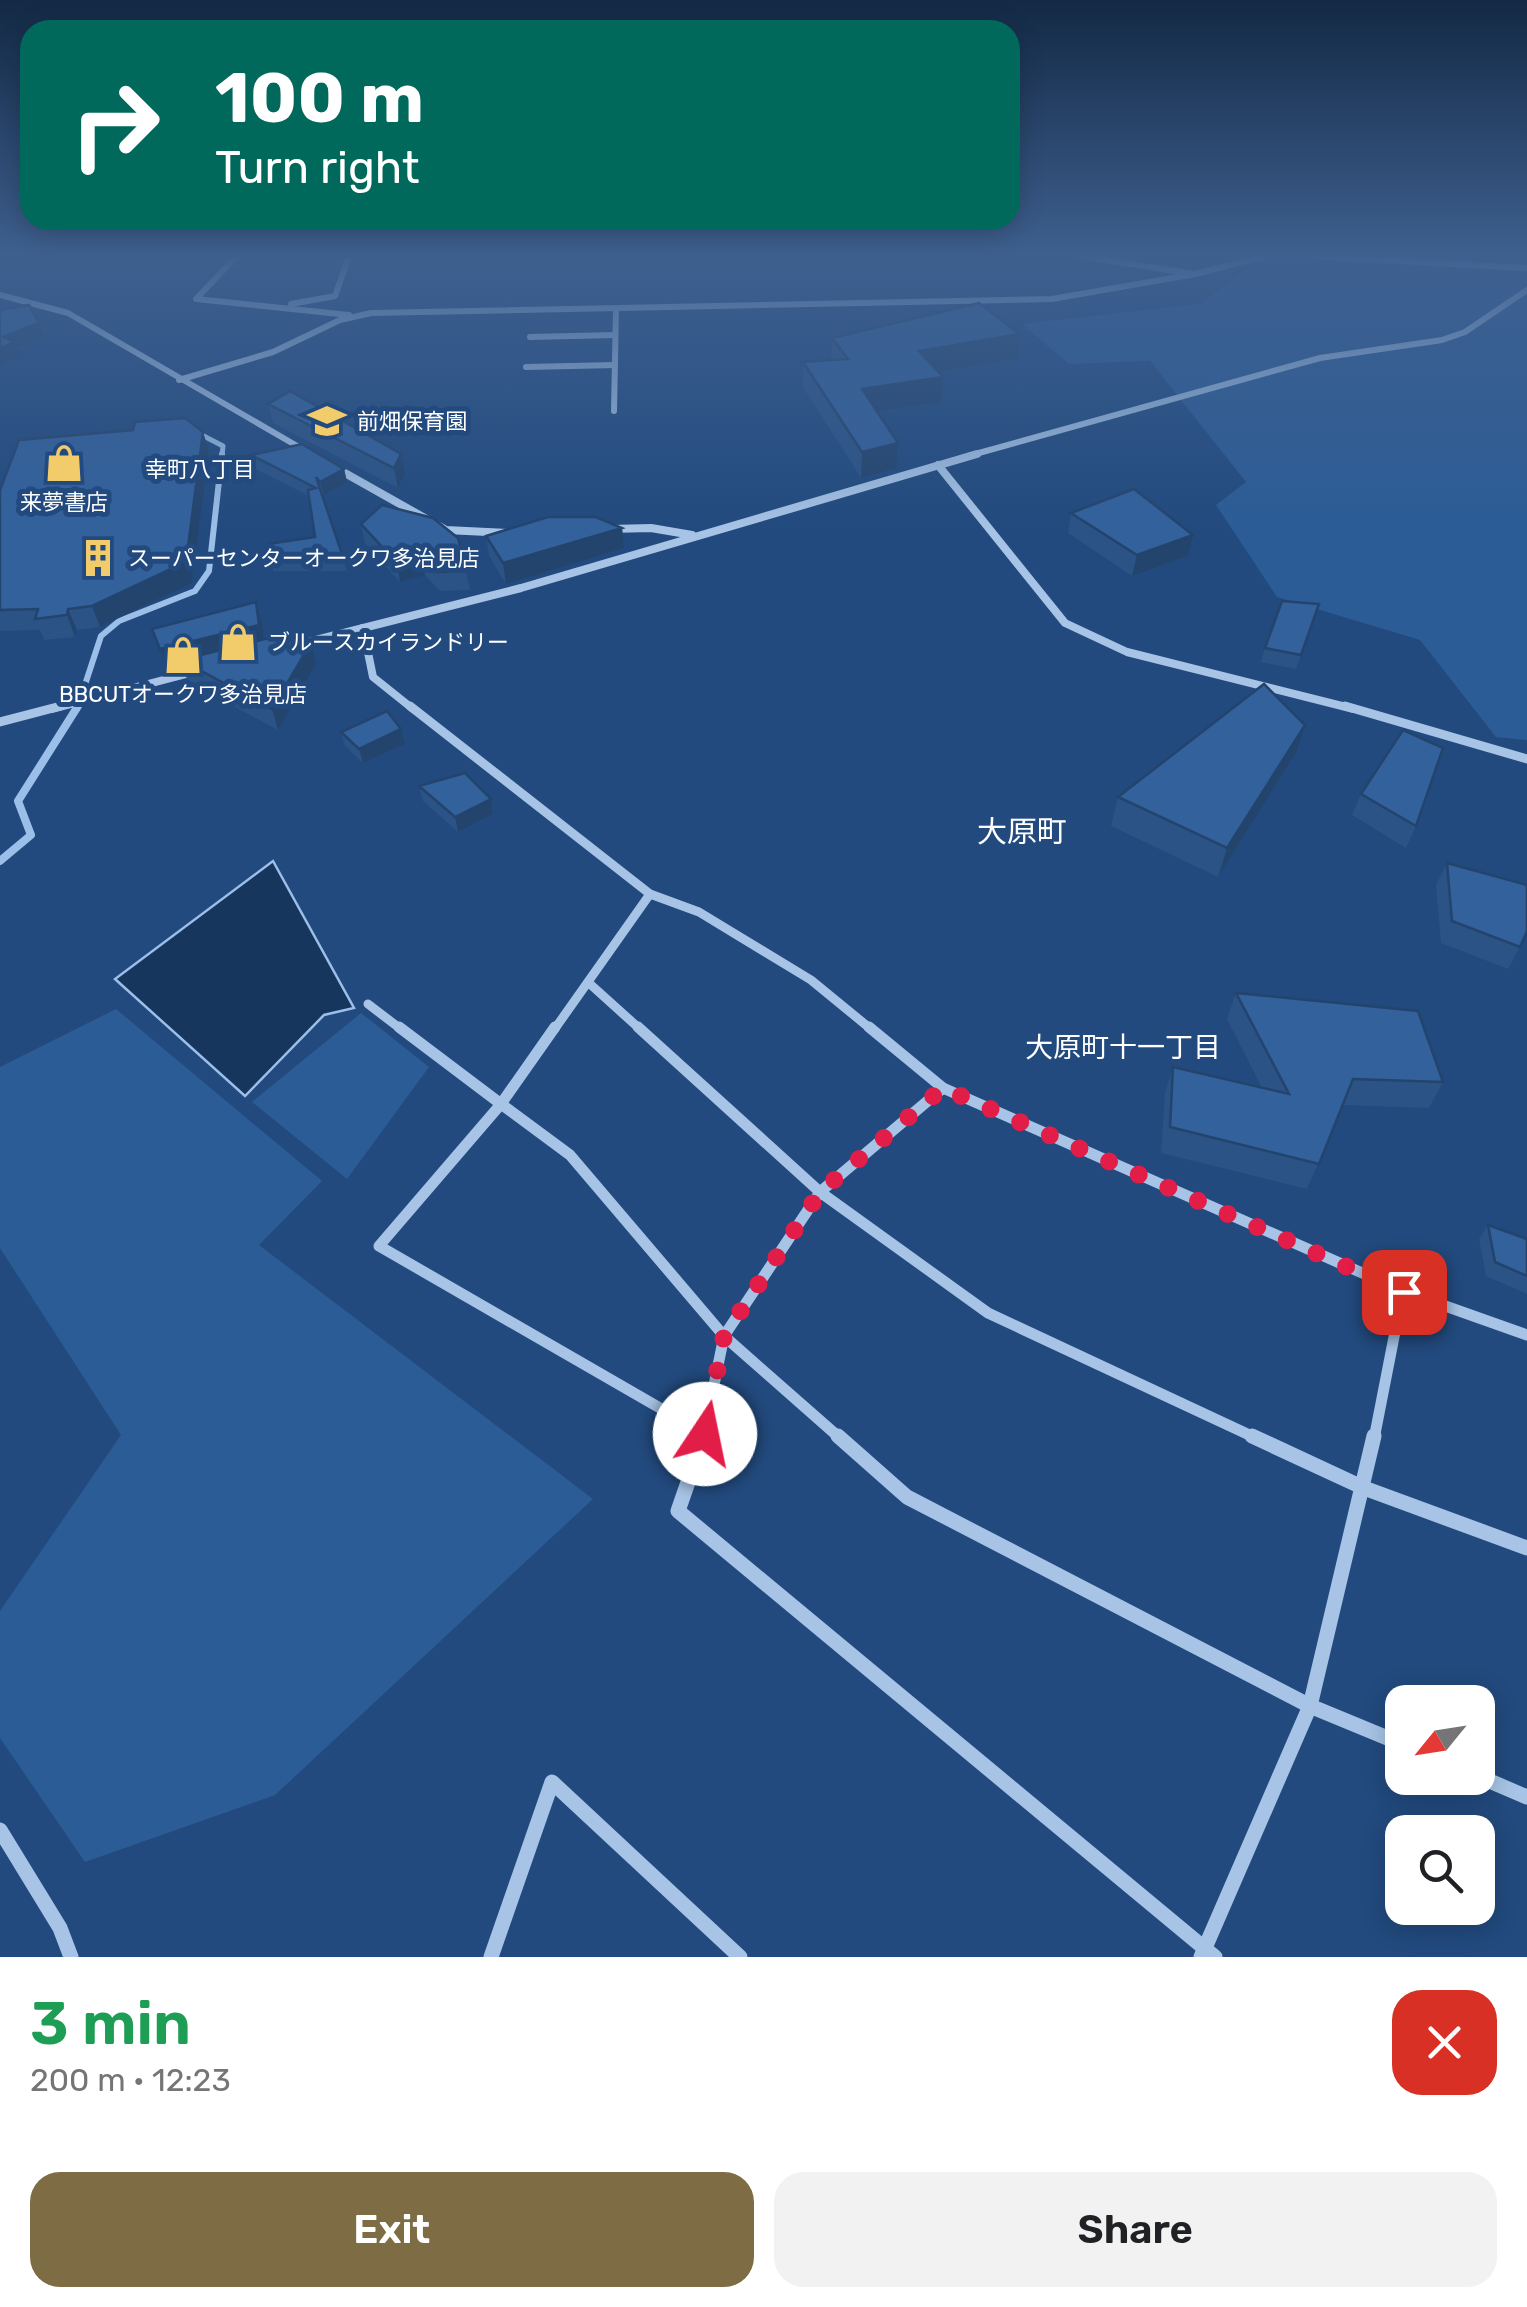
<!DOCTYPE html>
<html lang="en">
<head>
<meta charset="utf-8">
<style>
  :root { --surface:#fff; --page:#f2f2f2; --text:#202124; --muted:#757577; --accent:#7e6d44 }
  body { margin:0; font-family:Rubik,"Noto Sans JP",sans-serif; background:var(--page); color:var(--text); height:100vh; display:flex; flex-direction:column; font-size:38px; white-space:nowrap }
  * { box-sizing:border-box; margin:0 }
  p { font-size:32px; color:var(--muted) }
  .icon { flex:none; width:55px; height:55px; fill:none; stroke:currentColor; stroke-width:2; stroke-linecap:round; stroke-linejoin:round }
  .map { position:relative; height:1957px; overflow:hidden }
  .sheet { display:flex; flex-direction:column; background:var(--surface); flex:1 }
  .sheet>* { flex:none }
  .top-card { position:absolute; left:20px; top:20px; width:1000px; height:210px; border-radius:30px; box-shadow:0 5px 25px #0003; background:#00695c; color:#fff; overflow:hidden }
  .needle { width:65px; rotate:240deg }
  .controls { position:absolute; left:1385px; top:1685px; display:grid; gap:20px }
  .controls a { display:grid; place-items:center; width:110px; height:110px; border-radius:20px; background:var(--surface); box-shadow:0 5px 25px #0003; font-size:50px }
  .pin { position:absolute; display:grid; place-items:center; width:85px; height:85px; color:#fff; margin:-42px; border-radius:20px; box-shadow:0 5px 15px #0006 }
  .me { position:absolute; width:110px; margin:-55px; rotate:11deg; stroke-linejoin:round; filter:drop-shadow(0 0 8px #0008) }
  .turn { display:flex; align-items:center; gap:35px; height:210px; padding:0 30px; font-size:45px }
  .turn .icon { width:130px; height:130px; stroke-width:2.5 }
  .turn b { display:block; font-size:70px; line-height:85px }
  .round { display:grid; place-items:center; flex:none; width:105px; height:105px; border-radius:30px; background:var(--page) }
  .headline { display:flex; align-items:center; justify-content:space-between; height:170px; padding:0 30px }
  h1 { font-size:60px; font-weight:600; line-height:75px; color:#1e9e55 }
  .button { display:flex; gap:20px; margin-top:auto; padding:20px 30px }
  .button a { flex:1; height:115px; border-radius:30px; background:var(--accent); color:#fff; font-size:40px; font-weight:600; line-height:115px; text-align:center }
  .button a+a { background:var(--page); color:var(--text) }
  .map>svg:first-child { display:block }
  .green { fill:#2c5c96 }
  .water { fill:#17365e; stroke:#9bbfe8; stroke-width:2.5 }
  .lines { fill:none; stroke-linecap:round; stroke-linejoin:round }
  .stream-far2 { stroke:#9bbfe8; stroke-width:5 }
  .stream-far1 { stroke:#9bbfe8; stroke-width:6 }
  .stream { stroke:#9bbfe8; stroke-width:8 }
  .minor-far4 { stroke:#a7c4e6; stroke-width:6 }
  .minor-far3 { stroke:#a7c4e6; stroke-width:8 }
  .minor-far2 { stroke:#a7c4e6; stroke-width:9 }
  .minor-far1 { stroke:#a7c4e6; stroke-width:11 }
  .minor { stroke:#a7c4e6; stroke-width:15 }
  .wall { fill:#2b5386 }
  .shaded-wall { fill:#23446d }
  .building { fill:#32619c; stroke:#23446d; stroke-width:2.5 }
  .route { stroke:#e11d48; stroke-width:18; stroke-dasharray:0 32.4 }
  .labels { text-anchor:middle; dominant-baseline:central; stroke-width:10; stroke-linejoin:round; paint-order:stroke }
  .far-poi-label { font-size:22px; fill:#fff; stroke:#224a7e; text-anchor:start }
  .far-neighbourhood-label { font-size:22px; fill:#fff; stroke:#224a7e }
  .neighbourhood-label { font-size:28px; fill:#fff; stroke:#224a7e }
  .quarter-label { font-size:30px; fill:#fff; stroke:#224a7e }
</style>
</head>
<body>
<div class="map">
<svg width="1527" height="1957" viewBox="0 0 1527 1957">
  <rect width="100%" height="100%" fill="#224a7e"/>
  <!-- green -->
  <g class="green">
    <polygon points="1264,256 1527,256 1527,740 1496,737 1420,640 1277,597 1216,505 1246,482 1150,361 1069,364 1022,324 1200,304"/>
    <polygon points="116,1009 322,1181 259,1245 593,1499 275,1795 85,1862 0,1738 0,1611 121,1435 0,1248 0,1067"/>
    <polygon points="361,1013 429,1067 347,1179 252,1102"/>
  </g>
  <!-- water -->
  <polygon class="water" points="273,861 354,1008 324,1015 245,1096 115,979"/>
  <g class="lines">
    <!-- stream-far2 -->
    <polyline class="stream-far2" points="194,431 223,446 222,456"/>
    <!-- stream-far1 -->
    <polyline class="stream-far1" points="77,709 101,636 119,621 195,591 209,571 222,454"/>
    <!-- stream -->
    <polyline class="stream" points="0,861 31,835 18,801 78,706"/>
    <!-- minor-far4 -->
    <g class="minor-far4">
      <polyline points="237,256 196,299 349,315"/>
      <polyline points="1310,256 1527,268"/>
      <polyline points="1195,274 1266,256"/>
      <polyline points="0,295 68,313 304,450"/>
      <polyline points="291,304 335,296 349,256"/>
      <polyline points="530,337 615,335"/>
      <polyline points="526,367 615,365"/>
      <polyline points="179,380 273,352 340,320 371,313 1052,299 1195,274 1080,256"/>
      <polyline points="614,411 616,309"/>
      <polyline points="968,456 1320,358 1442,340 1465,332 1527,290"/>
    </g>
    <!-- minor-far3 -->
    <g class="minor-far3">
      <polyline points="938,465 1065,623 1127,652 1354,709"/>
      <polyline points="336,468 446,530 508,533"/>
      <polyline points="610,529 651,528 692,535"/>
      <polyline points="363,628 373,677 413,709"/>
      <polyline points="296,645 521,588 977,454"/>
      <polyline points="52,709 198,671"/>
    </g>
    <!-- minor-far2 -->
    <g class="minor-far2">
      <polyline points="410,706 650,894 699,912 811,980 872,1030"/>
      <polyline points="1345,706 1527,759"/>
      <polyline points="0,722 61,706"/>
      <polyline points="590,984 641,1030"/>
      <polyline points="368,1004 402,1030"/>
      <polyline points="554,1030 650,894"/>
    </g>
    <!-- minor-far1 -->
    <g class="minor-far1">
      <polyline points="399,1027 501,1104 379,1246 705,1434"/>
      <polyline points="555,1027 501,1104 570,1155 724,1336 841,1439"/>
      <polyline points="638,1027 820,1192 988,1313 1258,1439"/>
      <polyline points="869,1027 943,1088 1403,1291 1527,1335"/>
      <polyline points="703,1439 724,1336 820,1192 943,1088"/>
      <polyline points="1374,1439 1403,1291"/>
    </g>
    <!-- minor -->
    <g class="minor">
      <polyline points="704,1436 678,1511 1215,1957"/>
      <polyline points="838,1436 907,1497 1310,1706 1402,1744"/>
      <polyline points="1252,1436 1364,1488 1527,1548"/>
      <polyline points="1478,1776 1527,1797"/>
      <polyline points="0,1830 60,1928 71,1957"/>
      <polyline points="491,1957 552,1782 740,1957"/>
      <polyline points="1201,1957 1310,1706 1374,1436"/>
    </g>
  </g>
  <!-- wall -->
  <g class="wall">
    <polygon points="832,338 1017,358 938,372 943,377 941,402 877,412 896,468 861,478 803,387 803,362 831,360"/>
    <polygon points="268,404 405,473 398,488 273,423"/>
    <polygon points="203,432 209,452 192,583 100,627 77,630 75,637 44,640 40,630 0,631 0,490"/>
    <polygon points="251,455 344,469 347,482 324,495 321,492 347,571 273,571 269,557 315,537 309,496 254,468"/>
    <polygon points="1071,513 1188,556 1132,576 1068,533"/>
    <polygon points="361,524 466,571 470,590 440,591 425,575 400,582 365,543"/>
    <polygon points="622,528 624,548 506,584 489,556 486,536"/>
    <polygon points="1319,604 1296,669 1261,662 1265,648"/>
    <polygon points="262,623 264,639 316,664 278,730 188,682 183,667 168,671 152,629"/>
    <polygon points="401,729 405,744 363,763 345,746 341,732"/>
    <polygon points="1296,753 1218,877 1111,826 1118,797"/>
    <polygon points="419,786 491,799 493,814 458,832 423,801"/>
    <polygon points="1361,794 1416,826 1406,848 1352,815"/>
    <polygon points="1447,863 1520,947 1508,969 1441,943 1436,885"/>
    <polygon points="1236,993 1443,1082 1429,1108 1343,1105 1307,1189 1161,1153 1165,1093 1173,1067 1262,1088 1227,1019"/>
    <polygon points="1488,1225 1527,1239 1527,1294 1486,1276 1479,1239"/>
  </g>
  <!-- shaded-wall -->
  <g class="shaded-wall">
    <polygon points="39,323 44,337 17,348 21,356 0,365 0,348 3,337"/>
    <polygon points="1020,334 1017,358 917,376 919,351"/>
    <polygon points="943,377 941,402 860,414 862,389"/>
    <polygon points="203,432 209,452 192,583 100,627 92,606"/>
    <polygon points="898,443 896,468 861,478 862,452"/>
    <polygon points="401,454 405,473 398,488 394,468"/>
    <polygon points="344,469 347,482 324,495 320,482"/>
    <polygon points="622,528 624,548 506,584 503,563"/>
    <polygon points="1193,535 1188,556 1132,576 1137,555"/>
    <polygon points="422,556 425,575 400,582 397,563"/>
    <polygon points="256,602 262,623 265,646 181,660 183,667 168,671 160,649"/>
    <polygon points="68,609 77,630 75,637 67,615"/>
    <polygon points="311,643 316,664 278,730 272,709"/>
    <polygon points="1305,725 1296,753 1218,877 1227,848"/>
    <polygon points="401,729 405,744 363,763 359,749"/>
    <polygon points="491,799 493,814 458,832 455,817"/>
  </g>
  <!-- building -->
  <g class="building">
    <polygon points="979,303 1020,334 919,351 943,377 862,389 898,443 862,452 803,362 848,359 832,338"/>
    <polygon points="29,305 39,323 3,337 15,342 0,348 0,310"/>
    <polygon points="290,391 401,454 394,468 268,404"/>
    <polygon points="185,418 203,432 186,562 92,606 68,609 67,615 35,619 38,609 0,610 0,490 19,440 133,430 135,422"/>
    <polygon points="302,444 344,469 320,482 316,477 343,557 269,557 268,544 315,537 308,490 316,488 251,455"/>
    <polygon points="1134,489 1193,535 1137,555 1071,513"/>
    <polygon points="382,505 433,518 458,538 466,571 436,572 422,556 397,563 361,524"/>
    <polygon points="548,517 596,517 622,528 503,563 486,536"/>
    <polygon points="1282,601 1319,604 1301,655 1265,648"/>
    <polygon points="256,602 259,625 160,649 152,629"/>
    <polygon points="273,637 311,643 272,709 181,660"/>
    <polygon points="1264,684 1305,725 1227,848 1118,797"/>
    <polygon points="387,711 401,729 359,749 341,732"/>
    <polygon points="1403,730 1443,748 1416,826 1361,794"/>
    <polygon points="465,773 491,799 455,817 419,786"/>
    <polygon points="1447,863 1527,885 1527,931 1520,947 1452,921"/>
    <polygon points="1236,993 1418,1011 1443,1082 1353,1079 1319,1164 1170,1127 1173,1067 1289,1094"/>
    <polygon points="1488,1225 1527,1239 1527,1276 1495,1262"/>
  </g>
  <!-- sky -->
  <linearGradient id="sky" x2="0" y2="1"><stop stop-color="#132945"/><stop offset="0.48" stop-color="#3e608f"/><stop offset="1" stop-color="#3e608f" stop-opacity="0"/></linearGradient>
  <rect width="1527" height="530" fill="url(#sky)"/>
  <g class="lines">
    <!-- route -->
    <polyline class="route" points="705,1434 724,1336 820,1192 943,1088 1404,1292"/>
  </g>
  <!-- icons -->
  <defs>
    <g id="school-bare" transform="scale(3)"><path d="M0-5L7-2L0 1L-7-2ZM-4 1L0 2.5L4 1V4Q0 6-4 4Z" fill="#f2cb6a" stroke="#224a7e" stroke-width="2.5" paint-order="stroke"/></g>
    <g id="shop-bare" transform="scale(3)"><path d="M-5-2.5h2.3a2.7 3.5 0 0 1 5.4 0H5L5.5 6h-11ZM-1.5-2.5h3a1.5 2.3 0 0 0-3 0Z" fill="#f2cb6a" stroke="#224a7e" stroke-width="2.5" paint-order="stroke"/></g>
    <g id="building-bare" transform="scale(3)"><path d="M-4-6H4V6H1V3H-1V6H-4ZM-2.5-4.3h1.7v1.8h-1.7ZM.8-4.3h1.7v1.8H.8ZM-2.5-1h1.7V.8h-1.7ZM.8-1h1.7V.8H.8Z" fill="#f2cb6a" stroke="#224a7e" stroke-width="2.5" paint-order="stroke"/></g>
  </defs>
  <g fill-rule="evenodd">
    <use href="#school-bare" x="327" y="421"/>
    <use href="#shop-bare" x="64" y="463"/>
    <use href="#building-bare" x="98" y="558"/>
    <use href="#shop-bare" x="238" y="642"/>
    <use href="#shop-bare" x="183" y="655"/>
  </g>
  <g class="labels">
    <!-- far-poi labels -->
    <g class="far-poi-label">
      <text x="357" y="421">前畑保育園</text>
      <text x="64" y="502" text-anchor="middle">来夢書店</text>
      <text x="128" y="558">スーパーセンターオークワ多治見店</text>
      <text x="268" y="642">ブルースカイランドリー</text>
      <text x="183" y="694" text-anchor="middle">BBCUTオークワ多治見店</text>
    </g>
    <!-- far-neighbourhood labels -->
    <g class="far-neighbourhood-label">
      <text x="200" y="469">幸町八丁目</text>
    </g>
    <!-- neighbourhood labels -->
    <g class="neighbourhood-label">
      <text x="1123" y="1047">大原町十一丁目</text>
    </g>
    <!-- quarter labels -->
    <g class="quarter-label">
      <text x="1022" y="832">大原町</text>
    </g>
  </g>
</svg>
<div class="controls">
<a><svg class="needle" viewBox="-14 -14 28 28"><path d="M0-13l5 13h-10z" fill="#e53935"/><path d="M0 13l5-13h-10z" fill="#757577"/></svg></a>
<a><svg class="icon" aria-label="search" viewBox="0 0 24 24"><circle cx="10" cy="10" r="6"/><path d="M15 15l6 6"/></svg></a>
</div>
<div class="pin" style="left:1404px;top:1292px;background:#d93025"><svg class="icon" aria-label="arrive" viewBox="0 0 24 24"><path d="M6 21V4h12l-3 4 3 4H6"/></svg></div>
<svg class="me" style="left:705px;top:1434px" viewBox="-20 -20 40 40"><circle r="19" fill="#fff"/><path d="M0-13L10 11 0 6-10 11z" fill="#e11d48"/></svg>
<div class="top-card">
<div class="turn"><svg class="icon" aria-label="right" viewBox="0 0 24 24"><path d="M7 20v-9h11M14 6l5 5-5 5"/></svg><div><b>100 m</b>Turn right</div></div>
</div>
</div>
<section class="sheet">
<div class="headline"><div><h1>3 min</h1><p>200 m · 12:23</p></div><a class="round" style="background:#d93025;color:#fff"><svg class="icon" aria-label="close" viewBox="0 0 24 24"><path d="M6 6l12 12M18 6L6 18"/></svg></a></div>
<div class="button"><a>Exit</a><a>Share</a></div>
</section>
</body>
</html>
